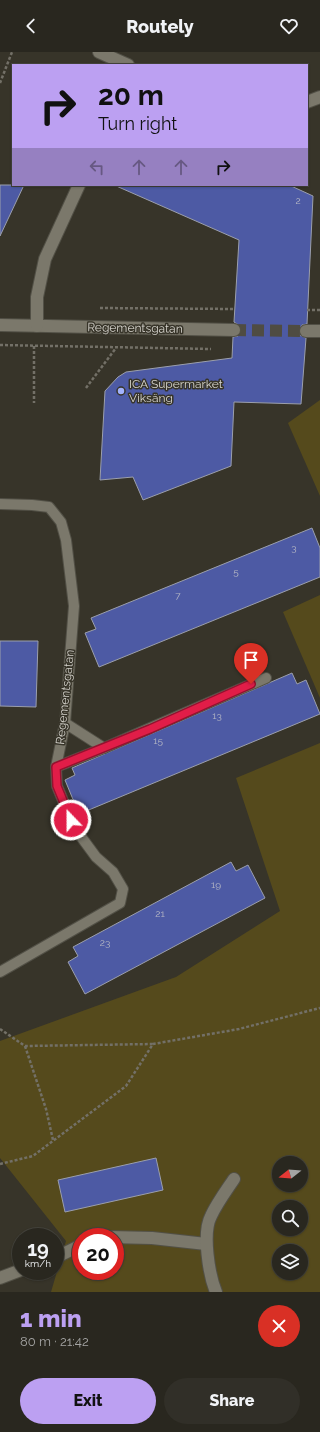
<!DOCTYPE html>
<html lang="en">
<head>
<meta charset="utf-8">
<style>
  :root { --surface:#29271f; --page:#312f28; --text:#f1f3f6; --muted:#a5a5a4; --line:#45443d; --accent:#bca0f2 }
  body { margin:0; font-family:Raleway,sans-serif; background:var(--page); color:var(--text); height:100vh; display:flex; flex-direction:column; font-size:15px; white-space:nowrap }
  * { box-sizing:border-box; margin:0 }
  p { font-size:13px; color:var(--muted) }
  .icon { flex:none; width:22px; height:22px; fill:none; stroke:currentColor; stroke-width:2; stroke-linecap:round; stroke-linejoin:round }
  .map { position:relative; height:1240px; overflow:hidden }
  .details { display:flex; flex-direction:column; background:var(--surface); flex:1 }
  .details>* { flex:none }
  .top-card { position:absolute; left:12px; top:12px; width:296px; height:122px; border-radius:0px; box-shadow:0 1px 3px #0004,0 0 0 1px var(--line); background:#bca0f2; color:#111; overflow:hidden }
  .needle { width:26px; rotate:253deg }
  .controls { position:absolute; left:272px; top:1104px; display:grid; gap:8px }
  .controls a { display:grid; place-items:center; width:36px; height:36px; border-radius:50%; background:var(--surface); box-shadow:0 1px 3px #0004,0 0 0 1px var(--line); font-size:20px }
  .speed { position:absolute; left:12px; top:1176px; display:flex; gap:8px; font-size:20px; font-weight:700; text-align:center }
  .speed>* { display:grid; place-content:center; width:52px; height:52px; border-radius:50%; background:var(--surface); box-shadow:0 1px 3px #0004,0 0 0 1px var(--line); line-height:1 }
  .speed small { font-size:10px; font-weight:400 }
  .speed .limit { border:6px solid #d22; background:#fff; color:#111 }
  .pin { position:absolute; display:grid; place-items:center; width:34px; height:34px; color:#fff; margin:-41px -17px; border-radius:50% 50% 50% 0; rotate:-45deg; box-shadow:0 0 4px #0007 }
  .pin .icon { rotate:45deg }
  .me { position:absolute; width:44px; margin:-22px; rotate:338deg; stroke-linejoin:round; filter:drop-shadow(0 0 3px #0008) }
  .turn { display:flex; align-items:center; gap:14px; height:84px; padding:0 20px; font-size:18px }
  .turn .icon { width:52px; height:52px; stroke-width:2.5 }
  .turn b { display:block; font-size:28px; line-height:34px }
  .lanes { display:flex; align-items:center; height:38px; padding:0 20px; background:#0003; justify-content:center; gap:20px; direction:ltr }
  .lanes .off { opacity:.35 }
  .round { display:grid; place-items:center; flex:none; width:42px; height:42px; border-radius:21px; background:var(--page) }
  .overview { display:flex; align-items:center; justify-content:space-between; height:68px; padding:0 20px }
  h1 { font-size:24px; font-weight:800; line-height:30px; color:var(--accent) }
  .action { display:flex; gap:8px; margin-top:auto; padding:8px 20px }
  .action a { flex:1; height:46px; border-radius:24px; background:var(--accent); color:#111; font-size:16px; font-weight:800; line-height:46px; text-align:center }
  .action a+a { background:var(--page); color:var(--text) }
  header { display:flex; justify-content:space-between; align-items:center; height:52px; padding:0 20px; background:var(--surface); font-size:18px; font-weight:800 }
  .map>svg:first-child { display:block }
  .green { fill:#554a1c; fill-rule:evenodd }
  .building { fill:#4d5aa4; stroke:#9b9fac }
  .lines { fill:none; stroke-linecap:round; stroke-linejoin:round }
  .minor-tunnel { stroke:#4f4c42; stroke-width:12; stroke-dasharray:12 6; stroke-linecap:butt }
  .service-casing { stroke:#525046; stroke-width:12 }
  .minor-casing { stroke:#525046; stroke-width:14 }
  .path { stroke:#737067; stroke-width:2.5; stroke-dasharray:3 2; stroke-linecap:butt }
  .service { stroke:#7b786b; stroke-width:10 }
  .minor { stroke:#7b786b; stroke-width:12 }
  .route-casing { stroke:#92132f; stroke-width:10 }
  .route { stroke:#e11d48; stroke-width:7 }
  .poi-dot { fill:#a2b2fd; stroke:#373429; stroke-width:1.5 }
  .labels { text-anchor:middle; dominant-baseline:central; stroke-width:3; stroke-linejoin:round; paint-order:stroke }
  .number-label { font-size:10px; fill:#b4b6c4 }
  .street-label { font-size:12px; fill:#d7d5ce; stroke:#373429 }
  .poi-label { font-size:12px; fill:#d7d5ce; stroke:#373429; text-anchor:start }
</style>
</head>
<body>
<header><svg class="icon" aria-label="back" viewBox="0 0 24 24"><path d="M15 5l-7 7 7 7"/></svg>Routely<svg class="icon" aria-label="heart" viewBox="0 0 24 24"><path d="M12 20l-8-8c-3-5 5-10 8-4 3-6 11-1 8 4z"/></svg></header>
<div class="map">
<svg width="320" height="1240" viewBox="0 0 320 1240">
  <rect width="100%" height="100%" fill="#373429"/>
  <!-- green -->
  <g class="green">
    <polygon points="320,348 320,444 288,371"/>
    <polygon points="320,543 320,646 283,560"/>
    <path d="M 320,691 L 320,1240 L 51,1240 L 66,1189 L 0,1106 L 0,989 L 176,925 L 280,859 L 236,726 ZM 279,1111 L 301,1111 L 301,1133 L 279,1133 ZM 279,1155 L 301,1155 L 301,1177 L 279,1177 ZM 81,1185 L 115,1185 L 115,1219 L 81,1219 ZM 279,1199 L 301,1199 L 301,1221 L 279,1221 Z"/>
  </g>
  <!-- building -->
  <g class="building">
    <polygon points="0,133 24,133 0,184"/>
    <polygon points="114,133 289,133 313,144 307,272 302,273 299,279 300,283 306,286 301,352 234,350 231,414 143,448 133,425 100,428 105,339 118,325 126,320 232,306 233,285 238,284 241,279 240,274 234,270 239,188"/>
    <polygon points="312,476 320,496 320,525 99,615 85,581 96,577 91,566"/>
    <polygon points="0,589 38,589 36,655 0,654"/>
    <polygon points="292,621 297,632 306,628 320,662 79,762 65,728 75,723 72,716"/>
    <polygon points="231,810 236,819 248,813 265,846 85,942 68,910 78,904 73,895"/>
    <polygon points="156,1106 163,1138 65,1160 58,1128"/>
  </g>
  <g class="lines">
    <!-- minor-tunnel -->
    <polyline class="minor-tunnel" points="234,278 306,279"/>
    <!-- service casing -->
    <g class="service-casing">
      <g id="service">
        <polyline points="0,452 32,453 49,455 61,470 66,488 74,554 65,671 56,715 57,734 71,768 82,786 96,805 113,820 123,837 120,851 0,920"/>
        <polyline points="65,671 104,696 266,626"/>
        <polyline points="56,715 104,696"/>
      </g>
    </g>
    <!-- minor casing -->
    <g class="minor-casing">
      <g id="minor">
        <polyline points="99,0 128,13"/>
        <polyline points="307,50 320,45"/>
        <polyline points="0,273 234,278"/>
        <polyline points="37,274 37,245 45,207 79,133"/>
        <polyline points="306,279 320,279"/>
        <polyline points="109,1185 152,1186 206,1192"/>
        <polyline points="55,1206 81,1193"/>
        <polyline points="0,1226 21,1218"/>
        <path d="M 216,1240 C 209,1223 202,1181 211,1164 C 217,1151 226,1139 234,1127"/>
      </g>
    </g>
    <!-- path -->
    <g class="path">
      <polyline points="0,31 12,0"/>
      <polyline points="100,256 235,257"/>
      <polyline points="307,258 320,258"/>
      <polyline points="0,293 211,297"/>
      <polyline points="34,294 34,351"/>
      <polyline points="86,336 116,296"/>
      <polyline points="0,977 25,994 153,992"/>
      <polyline points="25,994 46,1057 53,1088"/>
      <polyline points="0,1112 33,1104 126,1034 153,992 239,977 320,956"/>
    </g>
    <!-- service -->
    <use href="#service" class="service"/>
    <!-- minor -->
    <use href="#minor" class="minor"/>
  </g>
  <g class="lines">
    <!-- route casing -->
    <g class="route-casing">
      <polyline id="route" points="71,768 57,734 56,715 150,677 251,632"/>
    </g>
    <!-- route -->
    <use href="#route" class="route"/>
  </g>
  <!-- markers -->
  <circle class="poi-dot" cx="121" cy="339" r="4"/>
  <g class="labels">
    <!-- number labels -->
    <g class="number-label">
      <text x="298" y="148">2</text>
      <text x="294" y="495">3</text>
      <text x="236" y="519">5</text>
      <text x="178" y="543">7</text>
      <text x="217" y="663">13</text>
      <text x="158" y="688">15</text>
      <text x="216" y="832">19</text>
      <text x="160" y="861">21</text>
      <text x="105" y="890">23</text>
    </g>
    <!-- street labels -->
    <g class="street-label">
      <text transform="translate(135 276) rotate(1)">Regementsgatan</text>
      <text transform="translate(65 645) rotate(-84)">Regementsgatan</text>
    </g>
    <!-- poi labels -->
    <g class="poi-label">
      <text x="129" y="332">ICA Supermarket<tspan x="129" dy="14">Viksäng</tspan></text>
    </g>
  </g>
</svg>
<div class="controls">
<a><svg class="needle" viewBox="-14 -14 28 28"><path d="M0-13l5 13h-10z" fill="#e53935"/><path d="M0 13l5-13h-10z" fill="#a5a5a4"/></svg></a>
<a><svg class="icon" aria-label="search" viewBox="0 0 24 24"><circle cx="10" cy="10" r="6"/><path d="M15 15l6 6"/></svg></a>
<a><svg class="icon" aria-label="layers" viewBox="0 0 24 24"><path d="M12 4l9 5-9 5-9-5zM3 14l9 5 9-5"/></svg></a>
</div>
<div class="speed"><div>19<small>km/h</small></div><div class="limit">20</div></div>
<div class="pin" style="left:251px;top:632px;background:#d93025"><svg class="icon" aria-label="arrive" viewBox="0 0 24 24"><path d="M6 21V4h12l-3 4 3 4H6"/></svg></div>
<svg class="me" style="left:71px;top:768px" viewBox="-20 -20 40 40"><circle r="17" fill="#e11d48" stroke="#fff" stroke-width="3"/><path d="M0-11L8 9 0 5-8 9z" fill="#fff"/></svg>
<div class="top-card">
<div class="turn"><svg class="icon" aria-label="right" viewBox="0 0 24 24"><path d="M7 20v-9h11M14 6l5 5-5 5"/></svg><div><b>20 m</b>Turn right</div></div>
<div class="lanes"><svg class="icon off" aria-label="left" viewBox="0 0 24 24"><path d="M17 20v-9H6M10 6l-5 5 5 5"/></svg><svg class="icon off" aria-label="ahead" viewBox="0 0 24 24"><path d="M12 20V5M6 11l6-6 6 6"/></svg><svg class="icon off" aria-label="ahead" viewBox="0 0 24 24"><path d="M12 20V5M6 11l6-6 6 6"/></svg><svg class="icon" aria-label="right" viewBox="0 0 24 24"><path d="M7 20v-9h11M14 6l5 5-5 5"/></svg></div>
</div>
</div>
<section class="details">
<div class="overview"><div><h1>1 min</h1><p>80 m · 21:42</p></div><a class="round" style="background:#d93025;color:#fff"><svg class="icon" aria-label="close" viewBox="0 0 24 24"><path d="M6 6l12 12M18 6L6 18"/></svg></a></div>
<div class="action"><a>Exit</a><a>Share</a></div>
</section>
</body>
</html>
